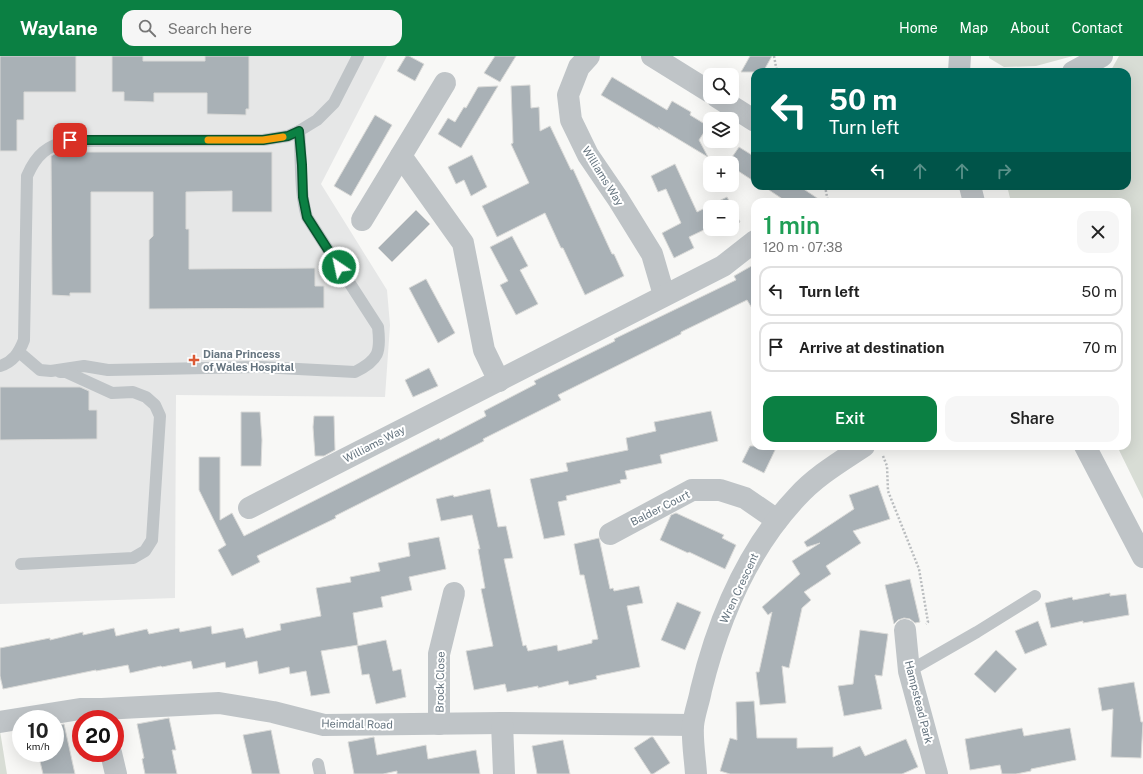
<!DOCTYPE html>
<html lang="en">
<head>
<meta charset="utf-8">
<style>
  :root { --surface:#fff; --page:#f6f6f6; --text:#222; --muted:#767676; --line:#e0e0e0; --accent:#0b8043 }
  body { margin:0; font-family:"Public Sans",sans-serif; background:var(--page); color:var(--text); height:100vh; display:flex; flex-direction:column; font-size:15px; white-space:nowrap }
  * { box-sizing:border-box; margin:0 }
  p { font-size:13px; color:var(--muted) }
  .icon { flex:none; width:22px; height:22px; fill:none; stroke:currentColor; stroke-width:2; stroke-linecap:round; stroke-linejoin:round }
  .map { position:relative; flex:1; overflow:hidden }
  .drawer { position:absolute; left:751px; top:142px; width:380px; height:252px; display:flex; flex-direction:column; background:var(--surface); border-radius:12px; box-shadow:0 4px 16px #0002 }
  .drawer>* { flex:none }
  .hud { position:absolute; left:751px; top:12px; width:380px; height:122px; border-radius:12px; box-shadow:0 4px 16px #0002; background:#00695c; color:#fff; overflow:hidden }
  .tools { position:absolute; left:703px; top:12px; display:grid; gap:8px }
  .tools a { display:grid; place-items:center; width:36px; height:36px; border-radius:8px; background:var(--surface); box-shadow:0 4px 16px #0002; font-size:20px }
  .speed { position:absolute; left:12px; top:654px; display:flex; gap:8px; font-size:20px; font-weight:700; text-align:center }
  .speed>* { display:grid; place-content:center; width:52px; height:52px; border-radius:50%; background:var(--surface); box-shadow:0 4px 16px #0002; line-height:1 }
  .speed small { font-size:10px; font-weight:400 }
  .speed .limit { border:6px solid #d22; background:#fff; color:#111 }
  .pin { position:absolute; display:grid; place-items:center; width:34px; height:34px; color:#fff; margin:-17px; border-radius:8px; box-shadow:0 2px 6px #0006 }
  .me { position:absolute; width:44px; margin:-22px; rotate:326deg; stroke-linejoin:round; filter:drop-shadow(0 0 3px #0008) }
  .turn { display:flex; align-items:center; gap:14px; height:84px; padding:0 12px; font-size:18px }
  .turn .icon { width:52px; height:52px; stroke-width:2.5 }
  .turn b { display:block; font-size:28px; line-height:34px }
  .lanes { display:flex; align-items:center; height:38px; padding:0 12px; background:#0003; justify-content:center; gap:20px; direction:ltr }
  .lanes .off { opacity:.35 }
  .round { display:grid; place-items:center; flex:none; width:42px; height:42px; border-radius:12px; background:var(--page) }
  .summary { display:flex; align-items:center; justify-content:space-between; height:68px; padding:0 12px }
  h1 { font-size:24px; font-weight:600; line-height:30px; color:#1e9e55 }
  .action { display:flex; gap:8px; margin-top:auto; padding:8px 12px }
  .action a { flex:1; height:46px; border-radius:12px; background:var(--accent); color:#fff; font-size:16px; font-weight:600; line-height:46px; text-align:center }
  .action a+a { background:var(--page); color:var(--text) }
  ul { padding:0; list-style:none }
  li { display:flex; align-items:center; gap:12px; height:50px; margin:0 8px 6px; padding:0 4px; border:2px solid var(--line); border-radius:12px }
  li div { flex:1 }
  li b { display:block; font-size:15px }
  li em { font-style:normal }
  header { display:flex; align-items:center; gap:24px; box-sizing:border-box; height:56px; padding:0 20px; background:var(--accent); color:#fff }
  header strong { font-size:19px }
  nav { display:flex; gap:22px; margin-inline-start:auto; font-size:14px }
  .search { width:280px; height:36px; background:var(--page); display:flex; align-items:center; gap:10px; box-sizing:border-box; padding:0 14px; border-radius:12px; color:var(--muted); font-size:15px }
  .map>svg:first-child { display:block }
  .built { fill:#e6e7e7 }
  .green { fill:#d8ddd5 }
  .building { fill:#a9b1b6; stroke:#dadad8 }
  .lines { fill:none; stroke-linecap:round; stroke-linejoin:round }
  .path { stroke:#babdbf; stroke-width:2.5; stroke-dasharray:2 2; stroke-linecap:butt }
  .service { stroke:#bfc4c7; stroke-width:12 }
  .minor { stroke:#bfc4c7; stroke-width:22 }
  .route-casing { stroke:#07532c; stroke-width:10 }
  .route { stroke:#0b8043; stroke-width:7 }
  .slow { stroke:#f59e0b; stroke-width:7 }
  .poi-dot { fill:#db5934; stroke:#fff; stroke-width:1.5 }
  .labels { text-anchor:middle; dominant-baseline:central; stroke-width:4; stroke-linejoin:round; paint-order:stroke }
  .street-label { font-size:11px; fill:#65747f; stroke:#fff }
  .poi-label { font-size:11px; font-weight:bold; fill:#65747f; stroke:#fff; text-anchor:start }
</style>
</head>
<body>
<header>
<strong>Waylane</strong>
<div class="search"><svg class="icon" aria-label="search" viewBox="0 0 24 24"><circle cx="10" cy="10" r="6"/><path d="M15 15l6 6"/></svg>Search here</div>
<nav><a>Home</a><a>Map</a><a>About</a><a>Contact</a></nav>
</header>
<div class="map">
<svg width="1143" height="718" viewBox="0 0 1143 718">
  <rect width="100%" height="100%" fill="#f8f8f6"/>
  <!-- built -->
  <polygon class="built" points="0,0 387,0 321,128 387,234 390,269 385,341 176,339 175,542 0,548"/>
  <!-- green -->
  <g class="green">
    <polygon points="989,0 1073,0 1036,10 1004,11 989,2"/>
    <polygon points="1119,0 1143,0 1143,443 1117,390 1127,390 1127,146 1011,146 1007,130 1127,130 1127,16 1110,16"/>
    <polygon points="0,675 7,718 0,718"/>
  </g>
  <!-- building -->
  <g class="building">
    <polygon points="0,0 76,0 76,36 24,36 24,64 17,64 17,95 0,95"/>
    <polygon points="112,0 143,0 143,5 205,5 205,0 249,0 249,53 246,53 246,59 207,58 207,37 154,37 154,46 124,45 124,36 112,36"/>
    <polygon points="406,0 409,0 424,8 415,25 397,15"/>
    <polygon points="495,0 516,0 500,26 484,17"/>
    <polygon points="750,0 772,0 763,16 741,16"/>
    <polygon points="612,21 667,54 672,45 691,56 690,59 708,70 699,84 708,101 658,71 660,74 601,39"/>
    <polygon points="530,29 531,52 539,51 540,75 550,70 571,114 573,113 612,198 614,198 624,220 585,239 563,192 561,192 545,157 497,181 482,150 529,127 511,88 513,87 511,30"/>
    <polygon points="498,30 461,92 438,78 448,62 455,66 464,51 466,52 478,31"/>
    <polygon points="375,59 392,69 351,140 334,130"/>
    <polygon points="739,91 755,101 755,126 732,111 732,107 728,107"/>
    <polygon points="69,93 69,96 272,96 272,156 232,156 232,135 186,136 186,173 189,173 189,213 315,212 315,230 324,230 324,252 149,253 149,184 153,180 153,136 91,136 91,237 70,237 70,240 52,239 51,100 58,96"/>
    <polygon points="472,99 487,131 471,140 464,124 456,128 448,111"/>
    <polygon points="675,108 697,156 727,141 740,166 732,170 732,151 710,151 710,171 689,181 694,192 674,202 662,177 681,167 666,133 658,136 651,120"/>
    <polygon points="763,130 799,130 823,146 787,146"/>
    <polygon points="416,154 430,168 392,206 378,192"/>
    <polygon points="512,180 528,210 520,214 538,248 516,259 500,229 508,225 490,191"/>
    <polygon points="755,208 755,257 747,244 681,276 681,278 558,339 561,344 483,383 484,385 335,460 336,462 257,500 260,506 232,520 218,494 226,489 199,434 199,401 220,401 220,464 232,457 244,480 439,382 440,384 486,360 484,355 536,328 534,325 615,285 614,283 736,224 734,220"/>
    <polygon points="426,223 455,277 438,287 409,232"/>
    <polygon points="429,312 438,330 413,341 405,324"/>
    <polygon points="0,331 80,331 89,335 89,354 97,354 97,383 0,384"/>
    <polygon points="711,355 718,385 660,399 662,407 625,415 627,423 620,424 621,427 566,440 567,444 558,446 565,479 544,483 530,423 568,415 566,407 628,394 626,382 656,375 654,366"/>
    <polygon points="241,356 260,356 262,384 261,410 241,410"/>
    <polygon points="314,360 334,360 335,394 324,400 315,400 313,371"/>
    <polygon points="750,390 777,390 764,417 742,406"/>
    <polygon points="878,429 890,463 853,475 861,487 826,510 831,518 804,536 811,544 802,552 789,612 782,610 786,647 760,649 756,616 759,616 772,556 768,559 762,551 800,518 792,505 820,487 807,491 804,486 854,453 849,439"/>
    <polygon points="490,433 498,471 506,470 513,502 504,503 523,590 526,589 528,595 557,589 558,595 592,587 592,584 598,583 584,519 580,519 574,488 599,482 610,533 613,532 614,535 639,530 643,547 627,550 640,611 596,620 597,623 569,629 568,625 538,632 538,630 507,636 505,628 474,634 466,595 493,590 481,533 485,532 478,493 480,493 472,459 441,465 436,443 453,439 454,441"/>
    <polygon points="676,457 724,479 722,482 736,489 725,513 689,496 688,497 660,484 671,459"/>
    <polygon points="439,481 446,513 409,521 412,534 381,541 383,551 353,557 358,589 321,595 330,637 311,640 306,615 290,618 289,611 259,618 257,605 226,612 225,606 193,613 191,605 162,611 161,610 130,617 128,609 96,615 96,614 3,633 0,620 0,592 50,582 50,584 83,576 83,579 114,572 116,580 147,573 149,578 179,572 180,576 211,570 212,578 243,572 246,582 281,574 280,568 321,560 316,532 351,526 350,521 380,515 378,507 410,500 408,487"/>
    <polygon points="910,523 920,566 915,567 910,563 904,562 898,564 894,568 885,529"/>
    <polygon points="1110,537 1110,540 1126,538 1129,559 1083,567 1083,565 1051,572 1045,547 1072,541 1073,544"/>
    <polygon points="677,546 701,556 685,594 661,584"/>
    <polygon points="1038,565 1047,589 1025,598 1015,575"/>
    <polygon points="860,574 888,578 882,620 875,619 882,653 844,660 838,630 853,628"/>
    <polygon points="386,584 393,615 401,613 406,641 376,648 369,618 362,619 357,590"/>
    <polygon points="996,594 1017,613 995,637 974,618"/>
    <polygon points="1134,626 1141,666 1143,666 1141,702 1111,701 1113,653 1102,655 1098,632"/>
    <polygon points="754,645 757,682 797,682 797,692 833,691 833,701 860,690 865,700 906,683 918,711 902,718 730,718 720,715 730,682 737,684 736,646"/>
    <polygon points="169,662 176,694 172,694 177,718 145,718 142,703 144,702 137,668"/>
    <polygon points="64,668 75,718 43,718 38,697 55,697 55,670"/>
    <polygon points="1022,672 1024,680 1070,672 1076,704 1031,713 1031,715 1016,718 1002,718 1000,709 970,714 965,683"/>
    <polygon points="271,674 280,718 252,718 243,679"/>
    <polygon points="374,681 377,699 426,689 428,703 476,694 480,718 397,718 397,715 383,718 354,718 348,686"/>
    <polygon points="651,681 653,681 670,707 653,718 651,718 634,692"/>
    <polygon points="563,684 570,718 537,718 532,690"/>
  </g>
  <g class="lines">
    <!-- path -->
    <g class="path">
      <polyline points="774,0 777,16"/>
      <polyline points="825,130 828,146"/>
      <polyline points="883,400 887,410 888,435 919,513 928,566 926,568"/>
    </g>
    <!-- service -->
    <g class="service">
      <path d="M 19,296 L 40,314 L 51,315 L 84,310 L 108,314 L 260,311 L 355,316 C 379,304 381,296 378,271 L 307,161 C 299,134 302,104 299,75"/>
      <path d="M 0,310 C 13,306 19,297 24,284 L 27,120 C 36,99 47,89 70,85 L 263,84 L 288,80 L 299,75 L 317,64 L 334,47 L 358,0"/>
      <polyline points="21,508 133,502 145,495 152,484 160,360 155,349 146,341 133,336 112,337 66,316 60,316"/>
      <polyline points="909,615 977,576 1035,540"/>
      <polyline points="318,708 320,718"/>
    </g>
    <!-- minor -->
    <g class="minor">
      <polyline points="589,0 579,11 568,39 571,64 588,99 618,143 652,198 664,239"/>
      <polyline points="652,0 710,36"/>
      <polyline points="959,16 960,0"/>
      <polyline points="1073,16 1102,0"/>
      <polyline points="717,41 755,65"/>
      <polyline points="401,100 463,187 484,294 499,325"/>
      <polyline points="970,130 974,146"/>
      <polyline points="362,164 445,27"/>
      <polyline points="1085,390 1143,501"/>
      <polyline points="249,452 723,210 755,185"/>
      <polyline points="610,478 692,434 720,434 745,442 777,464"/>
      <polyline points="905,574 909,615 937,718"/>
      <polyline points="0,666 80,653 102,653 219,647 273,656 324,669 502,667 693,669"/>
      <polyline points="502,667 504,718"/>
      <polyline points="439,668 439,598 454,537"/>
      <polyline points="111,697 116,718"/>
      <path d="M 696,718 C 695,702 692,685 693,670 C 694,658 699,646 701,634 C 718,564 747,494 797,441 C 816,420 840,406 864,390"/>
    </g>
  </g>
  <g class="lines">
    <!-- route casing -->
    <g class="route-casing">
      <polyline id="route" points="70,84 263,84 288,80 299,75 302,109 303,141 307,161 339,211"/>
    </g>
    <!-- route -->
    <use href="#route" class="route"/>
    <!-- slow -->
    <polyline class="slow" points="208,84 263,84 283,81"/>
  </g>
  <!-- markers -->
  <path class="poi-dot" d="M192 298h4v4h4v4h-4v4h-4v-4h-4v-4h4z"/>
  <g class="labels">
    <!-- street labels -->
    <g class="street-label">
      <text transform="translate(603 120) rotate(58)">Williams Way</text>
      <text transform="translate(374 388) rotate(-27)">Williams Way</text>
      <text transform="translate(660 452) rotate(-27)">Balder Court</text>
      <text transform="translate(739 532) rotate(-65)">Wren Crescent</text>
      <text transform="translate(440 626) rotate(-89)">Brock Close</text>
      <text transform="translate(919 646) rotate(76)">Hampstead Park</text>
      <text transform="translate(357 668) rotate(1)">Heimdal Road</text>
    </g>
    <!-- poi labels -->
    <g class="poi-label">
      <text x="203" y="298">Diana Princess<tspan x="203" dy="13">of Wales Hospital</tspan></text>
    </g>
  </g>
</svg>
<div class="tools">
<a><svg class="icon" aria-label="search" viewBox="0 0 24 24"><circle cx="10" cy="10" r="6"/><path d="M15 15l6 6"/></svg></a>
<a><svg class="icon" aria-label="layers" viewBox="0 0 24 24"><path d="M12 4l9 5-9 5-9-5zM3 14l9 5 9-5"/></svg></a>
<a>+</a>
<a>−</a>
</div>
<div class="speed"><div>10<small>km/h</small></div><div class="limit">20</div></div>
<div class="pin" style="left:70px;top:84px;background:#d93025"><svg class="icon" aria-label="arrive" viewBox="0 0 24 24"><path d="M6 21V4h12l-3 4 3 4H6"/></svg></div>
<svg class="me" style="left:339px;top:211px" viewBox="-20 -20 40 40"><circle r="17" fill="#0b8043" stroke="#fff" stroke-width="3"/><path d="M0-11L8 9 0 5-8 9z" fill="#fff"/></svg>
<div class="hud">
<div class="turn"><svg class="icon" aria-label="left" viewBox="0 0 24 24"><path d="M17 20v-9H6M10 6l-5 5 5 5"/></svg><div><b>50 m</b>Turn left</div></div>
<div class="lanes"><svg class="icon" aria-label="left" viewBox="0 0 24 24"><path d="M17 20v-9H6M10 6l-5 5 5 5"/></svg><svg class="icon off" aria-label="ahead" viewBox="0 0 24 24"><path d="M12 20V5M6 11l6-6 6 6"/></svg><svg class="icon off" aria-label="ahead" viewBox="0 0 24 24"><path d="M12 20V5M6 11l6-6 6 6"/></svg><svg class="icon off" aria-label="right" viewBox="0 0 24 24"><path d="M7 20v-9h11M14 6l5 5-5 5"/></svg></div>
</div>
<section class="drawer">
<div class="summary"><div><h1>1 min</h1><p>120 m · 07:38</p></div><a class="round"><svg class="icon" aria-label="close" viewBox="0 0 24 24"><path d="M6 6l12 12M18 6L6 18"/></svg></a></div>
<ul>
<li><svg class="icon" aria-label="left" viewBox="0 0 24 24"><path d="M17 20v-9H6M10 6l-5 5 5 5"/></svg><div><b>Turn left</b></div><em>50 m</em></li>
<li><svg class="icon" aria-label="arrive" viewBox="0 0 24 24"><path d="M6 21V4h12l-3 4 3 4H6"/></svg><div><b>Arrive at destination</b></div><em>70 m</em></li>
</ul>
<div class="action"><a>Exit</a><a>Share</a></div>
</section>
</div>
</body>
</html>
